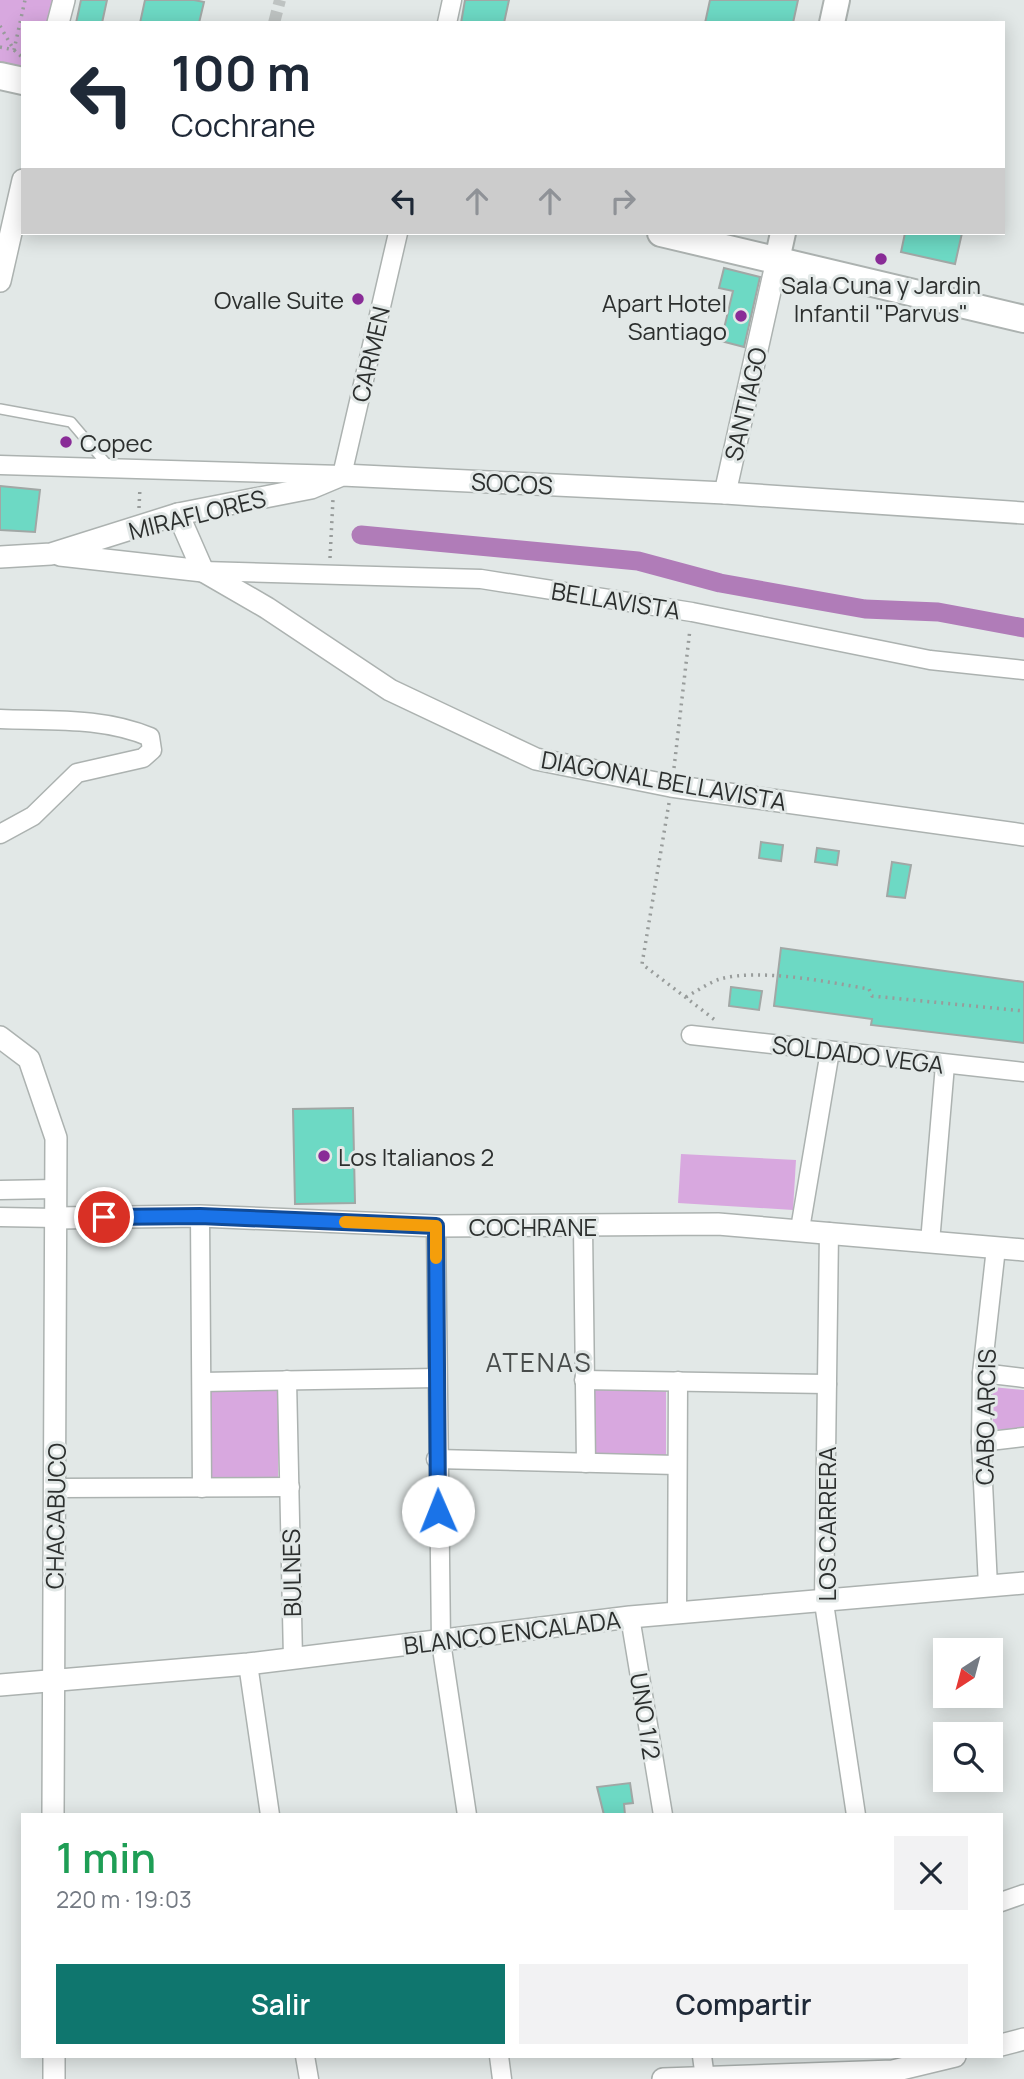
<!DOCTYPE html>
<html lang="es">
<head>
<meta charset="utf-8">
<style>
  :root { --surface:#fff; --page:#f2f2f3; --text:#1f2937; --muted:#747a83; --accent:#0f766e }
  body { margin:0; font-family:Manrope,sans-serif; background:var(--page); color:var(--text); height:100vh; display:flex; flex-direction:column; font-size:26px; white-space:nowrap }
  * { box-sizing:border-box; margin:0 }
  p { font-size:23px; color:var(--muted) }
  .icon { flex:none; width:38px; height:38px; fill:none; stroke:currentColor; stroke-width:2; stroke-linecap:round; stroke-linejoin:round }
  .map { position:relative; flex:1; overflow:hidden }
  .panel { position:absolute; left:21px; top:1813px; width:982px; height:245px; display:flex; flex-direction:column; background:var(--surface); border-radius:0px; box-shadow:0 4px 18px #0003 }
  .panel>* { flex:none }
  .guide { position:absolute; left:21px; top:21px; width:984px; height:214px; border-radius:0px; box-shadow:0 4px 18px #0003; background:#fff; color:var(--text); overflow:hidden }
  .needle { width:46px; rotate:216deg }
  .buttons { position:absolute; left:933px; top:1638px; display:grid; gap:14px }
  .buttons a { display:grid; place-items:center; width:70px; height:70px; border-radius:0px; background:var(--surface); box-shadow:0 4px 18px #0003; font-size:35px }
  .pin { position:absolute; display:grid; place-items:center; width:60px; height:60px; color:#fff; margin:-30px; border:4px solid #fff; border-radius:50%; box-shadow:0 2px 7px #0007 }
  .me { position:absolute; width:77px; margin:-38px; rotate:359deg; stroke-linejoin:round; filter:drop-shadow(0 0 5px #0008) }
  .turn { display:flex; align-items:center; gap:24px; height:147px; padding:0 35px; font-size:32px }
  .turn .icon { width:91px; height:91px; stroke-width:2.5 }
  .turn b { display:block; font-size:49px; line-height:60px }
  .lanes { display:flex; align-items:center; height:66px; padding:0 35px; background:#0003; justify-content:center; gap:35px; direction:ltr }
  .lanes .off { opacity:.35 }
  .round { display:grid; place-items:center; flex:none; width:74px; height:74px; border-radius:0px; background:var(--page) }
  .overview { display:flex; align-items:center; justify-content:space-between; height:119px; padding:0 35px }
  h1 { font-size:42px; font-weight:600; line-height:52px; color:#1e9e55 }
  .button { display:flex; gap:14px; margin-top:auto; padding:14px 35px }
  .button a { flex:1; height:80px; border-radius:0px; background:var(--accent); color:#fff; font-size:28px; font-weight:600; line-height:80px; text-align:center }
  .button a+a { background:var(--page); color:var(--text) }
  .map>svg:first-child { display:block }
  .green { fill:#d8a8df }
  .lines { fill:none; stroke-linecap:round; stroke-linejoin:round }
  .canal { stroke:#b07cb8; stroke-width:19 }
  .building { fill:#6dd9c4; stroke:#a1a7a5; stroke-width:2 }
  .pedestrian-tunnel { stroke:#bec3c2; stroke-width:12; stroke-dasharray:12 6; stroke-linecap:butt }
  .service-casing { stroke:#acb2b0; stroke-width:12 }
  .minor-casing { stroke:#acb2b0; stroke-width:21 }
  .tertiary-casing { stroke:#acb2b0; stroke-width:24 }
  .secondary-casing { stroke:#acb2b0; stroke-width:28 }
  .primary-casing { stroke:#acb2b0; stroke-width:30 }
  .path { stroke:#989c9b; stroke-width:3.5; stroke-dasharray:2 5; stroke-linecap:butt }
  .service { stroke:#fff; stroke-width:9 }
  .minor { stroke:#fff; stroke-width:18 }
  .tertiary { stroke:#fff; stroke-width:21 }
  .secondary { stroke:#fff; stroke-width:24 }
  .primary { stroke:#fff; stroke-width:26 }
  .route-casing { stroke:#114b97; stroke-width:18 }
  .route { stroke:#1a73e8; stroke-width:12 }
  .slow { stroke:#f59e0b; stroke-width:12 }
  .poi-dot { fill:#892c97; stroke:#e2e8e7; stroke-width:2.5 }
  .labels { text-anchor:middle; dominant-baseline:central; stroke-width:6; stroke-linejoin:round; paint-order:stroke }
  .poi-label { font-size:24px; fill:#2c2f2e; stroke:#e2e8e7; text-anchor:end }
  .street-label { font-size:24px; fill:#2c2f2e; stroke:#e2e8e7 }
  .neighbourhood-label { font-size:26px; letter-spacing:2px; fill:#484c4b; stroke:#e2e8e7 }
</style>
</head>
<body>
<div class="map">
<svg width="1024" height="2079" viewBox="0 0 1024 2079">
  <rect width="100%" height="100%" fill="#e2e8e7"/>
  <!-- green -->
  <g class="green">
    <polygon points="0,0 53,0 49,23 23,23 23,71 0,66"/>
    <polygon points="681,1154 796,1160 793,1210 678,1203"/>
    <polygon points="592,1385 666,1385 666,1457 592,1456"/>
    <polygon points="210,1386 279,1387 278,1481 209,1480"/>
    <polygon points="992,1387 1024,1390 1024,1428 993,1430"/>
  </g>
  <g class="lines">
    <!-- canal -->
    <polyline class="canal" points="361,535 638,561 720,583 865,609 938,612 1024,628"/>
  </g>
  <!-- building -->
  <g class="building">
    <polygon points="81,0 107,0 102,23 76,23"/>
    <polygon points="145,0 194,0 204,2 199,23 140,23"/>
    <polygon points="465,0 509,0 504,23 461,23"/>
    <polygon points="710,0 798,0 793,23 705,23"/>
    <polygon points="905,233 962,233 955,264 901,252"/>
    <polygon points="724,268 760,277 744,347 721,341 733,291 719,288"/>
    <polygon points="0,486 40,490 35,532 0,530"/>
    <polygon points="761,842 783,845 781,861 759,858"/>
    <polygon points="817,848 839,851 837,865 815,862"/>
    <polygon points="892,862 911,865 905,898 887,896"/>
    <polygon points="781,948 1024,982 1024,1043 871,1025 872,1019 774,1006"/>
    <polygon points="731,987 762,991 759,1010 729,1006"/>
    <polygon points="353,1108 355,1203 295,1204 293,1109"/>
    <polygon points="630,1783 633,1803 624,1804 625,1815 604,1815 597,1787"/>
  </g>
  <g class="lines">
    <!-- pedestrian-tunnel -->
    <polyline class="pedestrian-tunnel" points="274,23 280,0"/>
    <!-- service casing -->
    <g class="service-casing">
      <polyline id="service" points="0,409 71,422 110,468"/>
    </g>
    <!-- minor casing -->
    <g class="minor-casing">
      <g id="minor">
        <polyline points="447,23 452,0"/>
        <polyline points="0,465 342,475 398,233"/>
        <polyline points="203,571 481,579 692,612 930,660 1024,670"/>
        <path d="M 0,719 C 51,721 103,717 150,737 L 152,750 L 143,758 L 77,773 L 33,816 L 0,834"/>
        <polyline points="691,1035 1024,1072"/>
        <polyline points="0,1190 56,1189"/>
        <polyline points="200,1216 202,1488"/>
        <polyline points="0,1217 56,1218"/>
        <polyline points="436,1226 441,1642 467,1815"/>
        <polyline points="583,1227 586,1463"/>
        <polyline points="800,1229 830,1051"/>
        <polyline points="829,1232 824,1603 856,1815"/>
        <polyline points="930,1242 945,1065"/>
        <polyline points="982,1373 1024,1378"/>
        <polyline points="287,1380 293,1659"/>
        <polyline points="584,1380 827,1384"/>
        <polyline points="202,1382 437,1378"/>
        <polyline points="981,1442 1024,1437"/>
        <polyline points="436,1459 676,1465"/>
        <polyline points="56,1488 290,1487"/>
        <polyline points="988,1586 981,1442 982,1373 996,1248"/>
        <polyline points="677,1614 678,1381"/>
        <polyline points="630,1617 663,1815"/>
        <polyline points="248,1664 270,1815"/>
        <polyline points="1001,1902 1024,1894"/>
        <polyline points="305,2056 309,2079"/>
        <polyline points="499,2056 502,2079"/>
        <polyline points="702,2056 705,2078"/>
      </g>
    </g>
    <!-- tertiary casing -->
    <g class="tertiary-casing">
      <g id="tertiary">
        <polyline points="58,23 64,0"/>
        <polyline points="0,281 23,180"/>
        <polyline points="725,493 777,260"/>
        <polyline points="178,514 203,571 267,608 390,690 536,759 671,786 1024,835"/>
        <polyline points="60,555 203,571"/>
        <polyline points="0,557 51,554 178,514 311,488 342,475 725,493 1024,513"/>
        <polyline points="0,1037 29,1059 56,1138 53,1815"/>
        <polyline points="56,1218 200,1216 436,1226 718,1224 1024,1250"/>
        <polyline points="0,1685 248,1664 630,1617 1024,1583"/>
        <polyline points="1001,2045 1024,2039"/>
        <polyline points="54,2056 54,2079"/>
        <polyline points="663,2079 893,2071 955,2056"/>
      </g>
    </g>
    <!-- secondary casing -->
    <g class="secondary-casing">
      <g id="secondary">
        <polyline points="832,23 837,0"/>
        <polyline points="777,260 783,233"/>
      </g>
    </g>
    <!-- primary casing -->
    <g class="primary-casing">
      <g id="primary">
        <polyline points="0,76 23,81"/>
        <polyline points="661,233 1024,319"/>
      </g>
    </g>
    <!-- path -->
    <g class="path">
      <polyline points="0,26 14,50 23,58"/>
      <polyline points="0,47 14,50 25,0"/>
      <polyline points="139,508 140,487"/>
      <polyline points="330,558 333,499"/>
      <polyline points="674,768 690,629"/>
      <polyline points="669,803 642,964 715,1020"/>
      <path d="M 686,997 C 697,991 708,983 720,979 C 760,968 828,982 869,989 L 872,996 L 1024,1011"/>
    </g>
    <!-- service -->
    <use href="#service" class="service"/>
    <!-- minor -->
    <use href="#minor" class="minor"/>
    <!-- tertiary -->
    <use href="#tertiary" class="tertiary"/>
    <!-- secondary -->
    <use href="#secondary" class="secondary"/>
    <!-- primary -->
    <use href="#primary" class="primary"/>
  </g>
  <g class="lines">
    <!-- route casing -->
    <g class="route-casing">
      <polyline id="route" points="104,1217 200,1216 436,1226 438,1511"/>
    </g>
    <!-- route -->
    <use href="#route" class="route"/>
    <!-- slow -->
    <polyline class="slow" points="345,1222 436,1226 436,1258"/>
  </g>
  <!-- markers -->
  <g class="poi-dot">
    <circle cx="881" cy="259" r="7"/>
    <circle cx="358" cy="299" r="7"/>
    <circle cx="741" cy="316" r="7"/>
    <circle cx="66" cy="442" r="7"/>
    <circle cx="324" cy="1156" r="7"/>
  </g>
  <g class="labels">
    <!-- poi labels -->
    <g class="poi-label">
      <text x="881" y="284" text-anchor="middle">Sala Cuna y Jardin<tspan x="881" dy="28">Infantil "Parvus"</tspan></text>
      <text x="344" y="299">Ovalle Suite</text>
      <text x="727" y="302">Apart Hotel<tspan x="727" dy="28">Santiago</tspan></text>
      <text x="80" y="442" text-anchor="start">Copec</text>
      <text x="338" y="1156" text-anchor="start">Los Italianos 2</text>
    </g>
    <!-- street labels -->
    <g class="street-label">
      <text transform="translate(370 354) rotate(-77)">CARMEN</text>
      <text transform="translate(745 404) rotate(-77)">SANTIAGO</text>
      <text transform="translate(512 483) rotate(3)">SOCOS</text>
      <text transform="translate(197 514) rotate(-14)">MIRAFLORES</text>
      <text transform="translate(616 600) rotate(9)">BELLAVISTA</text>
      <text transform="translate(664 780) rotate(10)">DIAGONAL BELLAVISTA</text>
      <text transform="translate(858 1054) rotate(7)">SOLDADO VEGA</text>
      <text x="533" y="1226">COCHRANE</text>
      <text transform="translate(985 1417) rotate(-89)">CABO ARCIS</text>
      <text transform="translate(55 1516) rotate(-89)">CHACABUCO</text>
      <text transform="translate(826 1524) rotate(-90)">LOS CARRERA</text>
      <text transform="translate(291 1573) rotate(-91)">BULNES</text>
      <text transform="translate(512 1632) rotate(-7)">BLANCO ENCALADA</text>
      <text transform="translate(646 1716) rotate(81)">UNO 1/2</text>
    </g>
    <!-- neighbourhood labels -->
    <g class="neighbourhood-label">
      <text x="539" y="1362">ATENAS</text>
    </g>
  </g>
</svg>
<div class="buttons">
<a><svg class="needle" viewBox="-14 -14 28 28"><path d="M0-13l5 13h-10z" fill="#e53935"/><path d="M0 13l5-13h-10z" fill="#747a83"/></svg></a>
<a><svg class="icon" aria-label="search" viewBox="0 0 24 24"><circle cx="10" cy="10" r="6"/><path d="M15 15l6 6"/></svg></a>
</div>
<div class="pin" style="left:104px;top:1217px;background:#d93025"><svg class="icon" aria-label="arrive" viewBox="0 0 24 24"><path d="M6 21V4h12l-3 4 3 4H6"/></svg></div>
<svg class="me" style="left:438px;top:1511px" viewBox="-20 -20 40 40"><circle r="19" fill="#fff"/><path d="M0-13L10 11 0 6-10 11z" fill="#1a73e8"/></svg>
<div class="guide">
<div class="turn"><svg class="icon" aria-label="left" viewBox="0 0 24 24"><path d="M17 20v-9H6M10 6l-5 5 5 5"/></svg><div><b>100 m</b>Cochrane</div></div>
<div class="lanes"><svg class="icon" aria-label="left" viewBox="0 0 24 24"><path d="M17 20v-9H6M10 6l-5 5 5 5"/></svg><svg class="icon off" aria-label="ahead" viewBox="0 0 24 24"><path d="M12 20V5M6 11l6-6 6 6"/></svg><svg class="icon off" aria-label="ahead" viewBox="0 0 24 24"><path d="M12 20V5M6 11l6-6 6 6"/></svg><svg class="icon off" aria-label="right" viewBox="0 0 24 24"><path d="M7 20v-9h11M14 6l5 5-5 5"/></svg></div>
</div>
<section class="panel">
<div class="overview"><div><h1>1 min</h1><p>220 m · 19:03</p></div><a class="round"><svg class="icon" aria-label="close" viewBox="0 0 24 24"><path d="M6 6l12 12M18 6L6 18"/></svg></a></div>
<div class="button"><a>Salir</a><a>Compartir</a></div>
</section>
</div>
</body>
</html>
